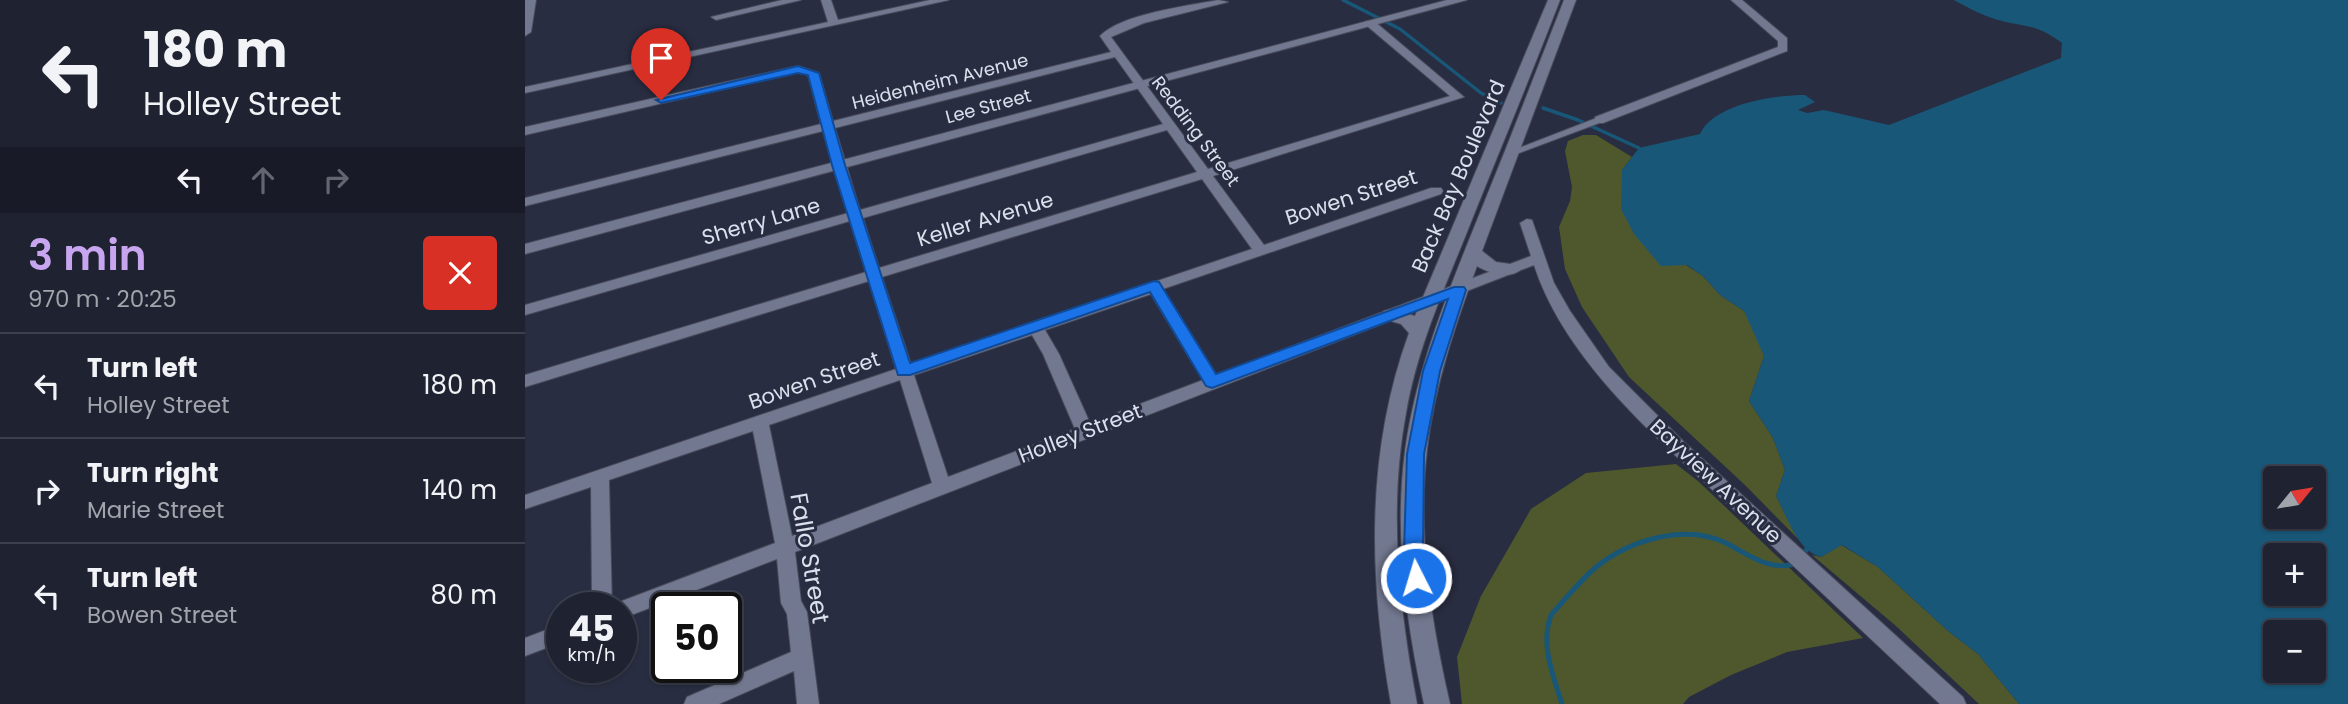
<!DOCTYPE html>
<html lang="en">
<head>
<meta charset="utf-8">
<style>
  :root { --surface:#1f2231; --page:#272a39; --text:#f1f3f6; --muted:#a1a4ab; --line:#3c3f4d; --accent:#c7a6ef }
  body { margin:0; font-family:Poppins,sans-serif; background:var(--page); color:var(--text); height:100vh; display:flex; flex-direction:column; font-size:26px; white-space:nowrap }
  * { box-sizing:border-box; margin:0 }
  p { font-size:23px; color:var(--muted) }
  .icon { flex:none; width:38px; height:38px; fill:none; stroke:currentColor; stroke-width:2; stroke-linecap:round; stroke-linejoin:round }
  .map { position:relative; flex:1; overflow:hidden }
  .side { display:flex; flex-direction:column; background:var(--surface); width:525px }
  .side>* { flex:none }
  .banner { background:#1f2231; color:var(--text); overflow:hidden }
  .needle { width:46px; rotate:60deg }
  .buttons { position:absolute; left:1738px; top:466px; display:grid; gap:14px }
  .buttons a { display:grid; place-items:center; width:63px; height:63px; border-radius:7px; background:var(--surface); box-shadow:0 2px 5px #0004,0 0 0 2px var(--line); font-size:35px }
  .speed { position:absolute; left:21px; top:592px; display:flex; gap:14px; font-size:35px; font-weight:700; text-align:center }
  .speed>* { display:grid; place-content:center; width:91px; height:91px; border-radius:50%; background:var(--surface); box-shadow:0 2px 5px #0004,0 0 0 2px var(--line); line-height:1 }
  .speed small { font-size:18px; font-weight:400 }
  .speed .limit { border:4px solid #111; border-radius:10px; background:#fff; color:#111 }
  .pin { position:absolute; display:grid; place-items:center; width:60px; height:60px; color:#fff; margin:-72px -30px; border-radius:50% 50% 50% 0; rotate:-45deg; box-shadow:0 0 7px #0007 }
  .pin .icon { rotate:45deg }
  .me { position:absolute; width:77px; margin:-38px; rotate:355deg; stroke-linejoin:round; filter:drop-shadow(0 0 5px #0008) }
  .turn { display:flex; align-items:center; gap:24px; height:147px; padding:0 28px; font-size:32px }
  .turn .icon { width:91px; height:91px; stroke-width:2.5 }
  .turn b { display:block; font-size:49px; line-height:60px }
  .lanes { display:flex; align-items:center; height:66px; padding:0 28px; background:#0003; justify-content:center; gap:35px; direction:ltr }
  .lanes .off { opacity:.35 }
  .round { display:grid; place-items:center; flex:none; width:74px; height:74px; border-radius:7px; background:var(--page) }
  .summary { display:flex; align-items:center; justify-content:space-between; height:119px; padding:0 28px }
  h1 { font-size:42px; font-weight:600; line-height:52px; color:var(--accent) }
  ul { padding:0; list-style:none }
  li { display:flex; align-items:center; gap:21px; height:105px; padding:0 28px; border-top:2px solid var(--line) }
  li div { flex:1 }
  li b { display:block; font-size:26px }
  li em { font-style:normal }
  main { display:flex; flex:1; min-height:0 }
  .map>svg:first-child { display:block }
  .green { fill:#4f582c }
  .water { fill:#185778; fill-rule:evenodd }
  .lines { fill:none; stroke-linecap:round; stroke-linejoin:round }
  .stream-far1 { stroke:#185778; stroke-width:3.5 }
  .stream { stroke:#185778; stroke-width:5 }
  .pedestrian-casing { stroke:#474a5a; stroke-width:2 }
  .minor-casing { stroke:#474a5a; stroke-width:2 }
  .tertiary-casing { stroke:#474a5a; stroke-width:2 }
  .secondary-casing { stroke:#474a5a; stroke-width:2 }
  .pedestrian { fill:#72788f; fill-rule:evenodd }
  .minor { fill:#72788f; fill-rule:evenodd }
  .tertiary { fill:#72788f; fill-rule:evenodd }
  .secondary { fill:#72788f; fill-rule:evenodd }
  .route { fill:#1a73e8; stroke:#114b97; stroke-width:2 }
  .labels { text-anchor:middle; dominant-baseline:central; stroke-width:6; stroke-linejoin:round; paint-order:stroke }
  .far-street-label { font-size:18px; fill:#dce0ed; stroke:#292d41 }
  .street-label { font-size:21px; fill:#dce0ed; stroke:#292d41 }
  .near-street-label { font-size:24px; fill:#dce0ed; stroke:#292d41 }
</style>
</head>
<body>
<main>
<section class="side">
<div class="banner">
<div class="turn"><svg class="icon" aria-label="left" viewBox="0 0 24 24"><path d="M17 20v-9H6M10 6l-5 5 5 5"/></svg><div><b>180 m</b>Holley Street</div></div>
<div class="lanes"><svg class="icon" aria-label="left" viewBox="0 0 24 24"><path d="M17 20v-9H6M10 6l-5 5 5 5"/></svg><svg class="icon off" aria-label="ahead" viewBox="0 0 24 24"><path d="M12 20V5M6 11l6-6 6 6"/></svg><svg class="icon off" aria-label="right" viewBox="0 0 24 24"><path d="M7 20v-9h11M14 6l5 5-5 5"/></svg></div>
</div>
<div class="summary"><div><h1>3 min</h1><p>970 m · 20:25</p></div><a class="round" style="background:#d93025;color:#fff"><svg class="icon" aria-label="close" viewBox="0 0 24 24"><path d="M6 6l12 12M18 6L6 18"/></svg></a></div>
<ul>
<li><svg class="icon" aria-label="left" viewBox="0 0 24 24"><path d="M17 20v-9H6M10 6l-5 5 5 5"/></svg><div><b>Turn left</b><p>Holley Street</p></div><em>180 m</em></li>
<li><svg class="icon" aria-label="right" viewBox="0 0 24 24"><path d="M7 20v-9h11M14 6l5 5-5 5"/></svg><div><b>Turn right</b><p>Marie Street</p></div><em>140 m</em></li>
<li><svg class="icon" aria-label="left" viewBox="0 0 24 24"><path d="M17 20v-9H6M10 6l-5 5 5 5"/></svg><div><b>Turn left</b><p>Bowen Street</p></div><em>80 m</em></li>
</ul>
</section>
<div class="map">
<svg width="1823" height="704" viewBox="0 0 1823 704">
  <rect width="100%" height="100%" fill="#292d41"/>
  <!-- green -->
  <g class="green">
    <polygon points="1058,135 1071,135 1107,157 1097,170 1151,264 1161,265 1178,276 1195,295 1219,311 1231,332 1239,356 1224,401 1248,438 1260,470 1251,496 1273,539 1221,486 1104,377 1057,307 1040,269 1034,227 1045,201 1047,187 1040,151 1043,141"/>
    <polygon points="1151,464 1173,481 1338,638 1262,652 1206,675 1164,697 1158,704 937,704 932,657 956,596 1006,509 1061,473"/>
    <polygon points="1316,545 1353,567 1423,631 1453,654 1494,704 1454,704 1371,626 1287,555 1296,557"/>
  </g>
  <!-- water -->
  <path class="water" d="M 1429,0 L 1823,0 L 1823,704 L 1494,704 L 1453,654 L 1423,631 L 1353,567 L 1317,545 L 1296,557 C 1272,551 1262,516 1251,496 L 1260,470 L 1248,438 L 1224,401 L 1239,356 L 1219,311 L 1195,295 L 1178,276 L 1162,265 L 1136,266 L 1109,234 L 1096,209 L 1097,170 L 1114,148 L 1175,134 C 1189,104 1249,95 1280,95 L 1290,102 L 1273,110 L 1282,113 L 1299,110 L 1364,125 L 1536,58 L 1537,43 C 1509,22 1499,28 1470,19 C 1456,15 1442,7 1429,0 ZM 1750,478 L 1788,478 L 1788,516 L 1750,516 ZM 1750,555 L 1788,555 L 1788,593 L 1750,593 ZM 1750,632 L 1788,632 L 1788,670 L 1750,670 Z"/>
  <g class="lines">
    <!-- stream-far1 -->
    <g class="stream-far1">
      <polyline points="818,0 875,29 956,93 976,103"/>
      <polyline points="1018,108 1053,120 1114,148"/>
    </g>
    <!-- stream -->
    <g class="stream">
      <polyline points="1276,557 1282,549"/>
      <path d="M 1037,704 C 1028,675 1015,645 1026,615 C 1040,599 1054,582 1070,568 C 1104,540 1160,523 1201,543 C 1224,555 1243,571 1270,564"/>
    </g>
    <!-- pedestrian casing -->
    <g class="pedestrian-casing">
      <polygon id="pedestrian" points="1074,117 1077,118 1077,122 989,155 983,155 981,153"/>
    </g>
    <!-- minor casing -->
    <g class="minor-casing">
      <g id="minor">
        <polygon points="257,0 276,0 191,20 186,17"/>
        <polygon points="296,0 306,0 313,20 405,0 424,0 0,93 0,87 303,22"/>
        <path d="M 693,0 L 703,2 L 619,23 L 586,37 L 683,169 L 925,96 L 841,25 L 841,21 L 849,21 L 939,97 L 688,176 L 739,245 L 906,188 L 916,188 L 918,191 L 916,194 L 638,289 L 691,375 L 1006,256 L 995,223 L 1002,219 L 1007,220 L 1029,283 L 1045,311 L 1084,367 L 1159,442 L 1438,697 L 1441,704 L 1415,704 C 1350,643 1285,582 1221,521 C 1145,449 1042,367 1009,265 L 270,552 L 276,601 L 282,612 L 294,704 L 272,704 L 269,671 L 194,704 L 159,704 L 162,697 L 266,652 L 262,614 L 256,603 L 252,559 L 96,619 L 96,607 L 87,607 L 89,604 L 250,543 L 228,431 L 84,480 L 87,607 L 67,607 L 66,487 L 0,509 L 0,495 L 371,369 L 344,281 L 0,387 L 0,375 L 341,272 L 325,221 L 0,315 L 0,305 L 323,213 L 298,131 L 0,206 L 0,198 L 296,124 L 283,75 L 273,72 L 0,135 L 0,127 L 273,66 L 294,73 L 308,121 L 586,52 L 575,36 C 596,14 662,6 693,0 ZM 590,57 L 638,124 L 335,210 L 310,128 ZM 642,130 L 672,172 L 354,268 L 338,218 ZM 677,179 L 727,249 L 386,364 L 357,277 ZM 626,294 L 678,380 L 565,423 L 534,354 L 520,330 ZM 507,335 L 518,354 L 550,429 L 423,477 L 389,375 ZM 375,380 L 407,483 L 267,536 L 244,425 Z"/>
        <polygon points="1206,0 1217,0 1262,38 1262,51 1078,123 1070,123 1070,117 1253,47 1253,41"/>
        <polygon points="37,624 37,642 0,656 0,638"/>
      </g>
    </g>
    <!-- tertiary casing -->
    <g class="tertiary-casing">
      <polygon id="tertiary" points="922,0 942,0 0,254 0,244"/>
    </g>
    <!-- secondary casing -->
    <g class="secondary-casing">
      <g id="secondary">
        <polygon points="0,0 11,0 6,32 0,36"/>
        <path d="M 1023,0 L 1035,0 C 1004,81 970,161 938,242 C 915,298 891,354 881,413 C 863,510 874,608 892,704 L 866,704 C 844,579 840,454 884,333 L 876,324 L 859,319 L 857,315 L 859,311 L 866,309 L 890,316 Z"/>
        <path d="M 1039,0 L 1051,0 L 957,251 L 971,262 L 993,265 L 996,269 C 986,280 963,273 952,266 C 930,326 909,387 902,450 C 892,536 906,621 925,704 L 899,704 C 881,621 869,535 880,451 C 892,363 928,280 961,198 C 988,132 1013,66 1039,0 Z"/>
      </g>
    </g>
    <!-- pedestrian -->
    <use href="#pedestrian" class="pedestrian"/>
    <!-- minor -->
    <use href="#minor" class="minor"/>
    <!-- tertiary -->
    <use href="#tertiary" class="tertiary"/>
    <!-- secondary -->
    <use href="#secondary" class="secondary"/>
  </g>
  <!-- route -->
  <polygon class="route" points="273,66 294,73 320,165 385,363 629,281 634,282 691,374 929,287 939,287 941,290 915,371 899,454 898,551 901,578 898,584 891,586 885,584 879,551 882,454 898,371 923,299 687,388 681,386 625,292 385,375 373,375 307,165 283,75 273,73 136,103 131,100"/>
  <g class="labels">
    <!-- far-street labels -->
    <g class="far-street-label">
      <text transform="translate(415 81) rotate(-14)">Heidenheim Avenue</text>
      <text transform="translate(463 106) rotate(-15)">Lee Street</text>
      <text transform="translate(671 131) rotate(53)">Redding Street</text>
    </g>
    <!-- street labels -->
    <g class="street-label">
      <text transform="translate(933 176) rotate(-67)">Back Bay Boulevard</text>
      <text transform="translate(826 197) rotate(-18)">Bowen Street</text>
      <text transform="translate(460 219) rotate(-17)">Keller Avenue</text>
      <text transform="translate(236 221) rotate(-16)">Sherry Lane</text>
      <text transform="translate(289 380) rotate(-19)">Bowen Street</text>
      <text transform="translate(555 433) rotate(-21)">Holley Street</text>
      <text transform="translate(1191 481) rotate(43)">Bayview Avenue</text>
    </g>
    <!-- near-street labels -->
    <g class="near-street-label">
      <text transform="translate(285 558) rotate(80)">Fallo Street</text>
    </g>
  </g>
</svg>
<div class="buttons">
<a><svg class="needle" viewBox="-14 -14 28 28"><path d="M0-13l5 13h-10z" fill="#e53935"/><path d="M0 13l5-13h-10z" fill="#a1a4ab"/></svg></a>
<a>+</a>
<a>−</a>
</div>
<div class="speed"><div>45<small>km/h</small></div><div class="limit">50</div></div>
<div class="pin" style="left:136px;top:100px;background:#d93025"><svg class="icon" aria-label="arrive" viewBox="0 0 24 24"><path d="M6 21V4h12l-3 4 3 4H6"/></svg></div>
<svg class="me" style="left:891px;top:578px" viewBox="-20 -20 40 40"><circle r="17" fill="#1a73e8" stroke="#fff" stroke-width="3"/><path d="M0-11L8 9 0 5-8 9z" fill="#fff"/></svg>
</div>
</main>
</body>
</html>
